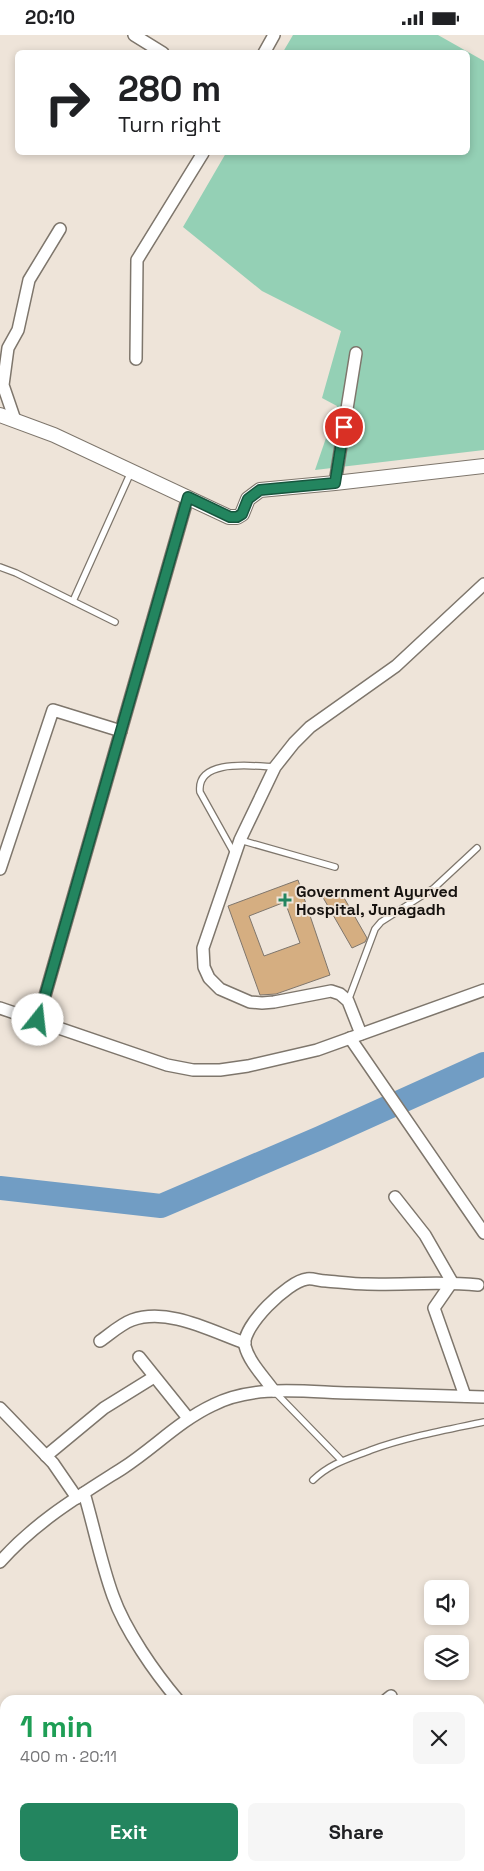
<!DOCTYPE html>
<html lang="en">
<head>
<meta charset="utf-8">
<style>
  :root { --surface:#fff; --page:#f6f6f6; --text:#202124; --muted:#757577; --accent:#23855f }
  body { margin:0; font-family:"Space Grotesk",sans-serif; background:var(--page); color:var(--text); height:100vh; display:flex; flex-direction:column; font-size:19px; white-space:nowrap }
  * { box-sizing:border-box; margin:0 }
  p { font-size:16px; color:var(--muted) }
  .icon { flex:none; width:28px; height:28px; fill:none; stroke:currentColor; stroke-width:2; stroke-linecap:round; stroke-linejoin:round }
  .map { position:relative; flex:1; overflow:hidden }
  .panel { position:absolute; left:0px; top:1660px; width:485px; height:176px; display:flex; flex-direction:column; background:var(--surface); border-radius:15px 15px 0 0; box-shadow:0 2px 8px #0003 }
  .panel>* { flex:none }
  .hud { position:absolute; left:15px; top:15px; width:455px; height:105px; border-radius:8px; box-shadow:0 2px 8px #0003; background:#fff; color:var(--text); overflow:hidden }
  .buttons { position:absolute; left:424px; top:1545px; display:grid; gap:10px }
  .buttons a { display:grid; place-items:center; width:45px; height:45px; border-radius:8px; background:var(--surface); box-shadow:0 2px 8px #0003; font-size:25px }
  .pin { position:absolute; display:grid; place-items:center; width:42px; height:42px; color:#fff; margin:-21px; border:2px solid #fff; border-radius:50%; box-shadow:0 1px 5px #0007 }
  .me { position:absolute; width:55px; margin:-28px; rotate:16deg; stroke-linejoin:round; filter:drop-shadow(0 0 4px #0008) }
  .turn { display:flex; align-items:center; gap:18px; height:105px; padding:0 20px; font-size:22px }
  .turn .icon { width:65px; height:65px; stroke-width:2.5 }
  .turn b { display:block; font-size:35px; line-height:42px }
  .round { display:grid; place-items:center; flex:none; width:52px; height:52px; border-radius:8px; background:var(--page) }
  .headline { display:flex; align-items:center; justify-content:space-between; height:85px; padding:0 20px }
  h1 { font-size:30px; font-weight:700; line-height:38px; color:#1e9e55 }
  .button { display:flex; gap:10px; margin-top:auto; padding:10px 20px }
  .button a { flex:1; height:58px; border-radius:8px; background:var(--accent); color:#fff; font-size:20px; font-weight:700; line-height:58px; text-align:center }
  .button a+a { background:var(--page); color:var(--text) }
  .status { display:flex; justify-content:space-between; align-items:center; height:35px; padding:0 25px; background:var(--surface); direction:ltr }
  .status svg { height:14px; fill:currentColor }
  .map>svg:first-child { display:block }
  .green { fill:#94d0b5 }
  .lines { fill:none; stroke-linecap:round; stroke-linejoin:round }
  .river { stroke:#719dc4; stroke-width:24 }
  .building { fill:#d5ae81; stroke:#7f766c; fill-rule:evenodd }
  .service-casing { stroke:#7e766c; stroke-width:8 }
  .minor-casing { stroke:#7e766c; stroke-width:14 }
  .tertiary-casing { stroke:#7e766c; stroke-width:16 }
  .service { stroke:#fff; stroke-width:5.5 }
  .minor { stroke:#fff; stroke-width:11 }
  .tertiary { stroke:#fff; stroke-width:14 }
  .route-casing { stroke:#17563e; stroke-width:12 }
  .route { stroke:#23855f; stroke-width:9 }
  .poi-dot { fill:#23855f; stroke:#eee4d9; stroke-width:2 }
  .labels { text-anchor:middle; dominant-baseline:central; stroke-width:4; stroke-linejoin:round; paint-order:stroke }
  .poi-label { font-size:16px; font-weight:bold; fill:#16120f; stroke:#eee4d9; text-anchor:start }
</style>
</head>
<body>
<div class="status"><b>20:10</b><svg viewBox="0 0 49 12"><path d="M0 12V9h3v3zM5 12V6h3v6zM10 12V3h3v9zM15 12V0h3v12zM26 1h20v11H26zM47 4h2v5h-2z"/></svg></div>
<div class="map">
<svg width="484" height="1836" viewBox="0 0 484 1836">
  <rect width="100%" height="100%" fill="#eee4d9"/>
  <!-- green -->
  <polygon class="green" points="293,0 438,0 484,26 484,415 315,435 337,371 322,363 341,296 262,256 183,192 226,118 468,118 468,18 283,17"/>
  <g class="lines">
    <!-- river -->
    <polyline class="river" points="0,1153 161,1171 320,1103 484,1029"/>
  </g>
  <!-- building -->
  <g class="building">
    <path d="M 298,845 L 330,940 L 276,959 L 260,960 L 228,871 ZM 285,867 L 300,908 L 264,921 L 249,881 Z"/>
    <polygon points="339,854 367,903 365,907 352,913 321,859"/>
  </g>
  <g class="lines">
    <!-- service casing -->
    <g class="service-casing">
      <g id="service">
        <polyline points="0,532 16,538 115,587"/>
        <polyline points="73,566 131,437"/>
        <polyline points="240,805 335,832"/>
        <path d="M 234,818 L 200,757 C 196,723 253,731 275,732"/>
        <polyline points="348,966 375,894 381,887 434,853 477,813"/>
        <polyline points="275,1357 341,1425"/>
        <path d="M 313,1445 C 331,1428 348,1424 371,1415 C 407,1402 446,1395 484,1387"/>
      </g>
    </g>
    <!-- minor casing -->
    <g class="minor-casing">
      <g id="minor">
        <polyline points="134,0 163,18"/>
        <polyline points="264,18 274,0"/>
        <polyline points="136,324 137,225 203,118"/>
        <polyline points="15,385 3,350 8,313 18,295 29,245 60,194"/>
        <polyline points="335,448 356,318"/>
        <polyline points="0,834 53,675 121,696"/>
        <polyline points="0,973 167,1030 193,1035 220,1035 248,1031 317,1015 484,955"/>
        <polyline points="38,985 188,462"/>
        <polyline points="361,999 348,966 340,959 331,956 274,967 262,968 250,967 220,954 209,943 204,932 203,913 240,805 275,732 294,708 310,692 396,631 484,549"/>
        <polyline points="350,1003 484,1198"/>
        <polyline points="395,1162 425,1200 452,1247 434,1273 465,1361"/>
        <path d="M 100,1306 C 110,1299 121,1289 132,1285 C 168,1272 211,1296 245,1308"/>
        <polyline points="139,1322 188,1383"/>
        <path d="M 274,1356 C 264,1342 249,1327 245,1311 C 241,1292 288,1246 307,1244 C 313,1243 319,1246 326,1246 C 339,1247 354,1249 367,1249 C 405,1250 441,1246 478,1250"/>
        <polyline points="0,1373 53,1428 77,1463"/>
        <polyline points="46,1421 104,1373 154,1342"/>
        <path d="M 84,1458 C 94,1492 101,1528 113,1561 C 125,1595 155,1638 178,1665"/>
        <path d="M 0,1527 C 35,1487 79,1461 123,1433 C 154,1413 179,1386 213,1370 C 254,1349 306,1357 351,1358 C 395,1359 440,1361 484,1362"/>
        <polyline points="386,1665 391,1661"/>
        <polyline points="480,1767 484,1766"/>
        <polyline points="338,1831 342,1836"/>
        <polyline points="280,1836 285,1831"/>
        <polyline points="351,1836 356,1831"/>
      </g>
    </g>
    <!-- tertiary casing -->
    <g class="tertiary-casing">
      <polyline id="tertiary" points="0,380 54,400 229,482 237,482 242,479 248,464 260,455 335,448 484,431"/>
    </g>
    <!-- service -->
    <use href="#service" class="service"/>
    <!-- minor -->
    <use href="#minor" class="minor"/>
    <!-- tertiary -->
    <use href="#tertiary" class="tertiary"/>
  </g>
  <g class="lines">
    <!-- route casing -->
    <g class="route-casing">
      <polyline id="route" points="38,985 188,462 230,482 237,482 242,479 248,464 260,455 335,448 344,392"/>
    </g>
    <!-- route -->
    <use href="#route" class="route"/>
  </g>
  <!-- markers -->
  <path class="poi-dot" d="M282.5 857.5h5v5h5v5h-5v5h-5v-5h-5v-5h5z"/>
  <g class="labels">
    <!-- poi labels -->
    <g class="poi-label">
      <text x="296" y="856">Government Ayurved<tspan x="296" dy="18">Hospital, Junagadh</tspan></text>
    </g>
  </g>
</svg>
<div class="buttons">
<a><svg class="icon" aria-label="sound" viewBox="0 0 24 24"><path d="M4 9h4l5-4v14l-5-4H4zM17 9q2 3 0 6"/></svg></a>
<a><svg class="icon" aria-label="layers" viewBox="0 0 24 24"><path d="M12 4l9 5-9 5-9-5zM3 14l9 5 9-5"/></svg></a>
</div>
<div class="pin" style="left:344px;top:392px;background:#d93025"><svg class="icon" aria-label="arrive" viewBox="0 0 24 24"><path d="M6 21V4h12l-3 4 3 4H6"/></svg></div>
<svg class="me" style="left:38px;top:985px" viewBox="-20 -20 40 40"><circle r="19" fill="#fff"/><path d="M0-13L10 11 0 6-10 11z" fill="#23855f"/></svg>
<div class="hud">
<div class="turn"><svg class="icon" aria-label="right" viewBox="0 0 24 24"><path d="M7 20v-9h11M14 6l5 5-5 5"/></svg><div><b>280 m</b>Turn right</div></div>
</div>
<section class="panel">
<div class="headline"><div><h1>1 min</h1><p>400 m · 20:11</p></div><a class="round"><svg class="icon" aria-label="close" viewBox="0 0 24 24"><path d="M6 6l12 12M18 6L6 18"/></svg></a></div>
<div class="button"><a>Exit</a><a>Share</a></div>
</section>
</div>
</body>
</html>
